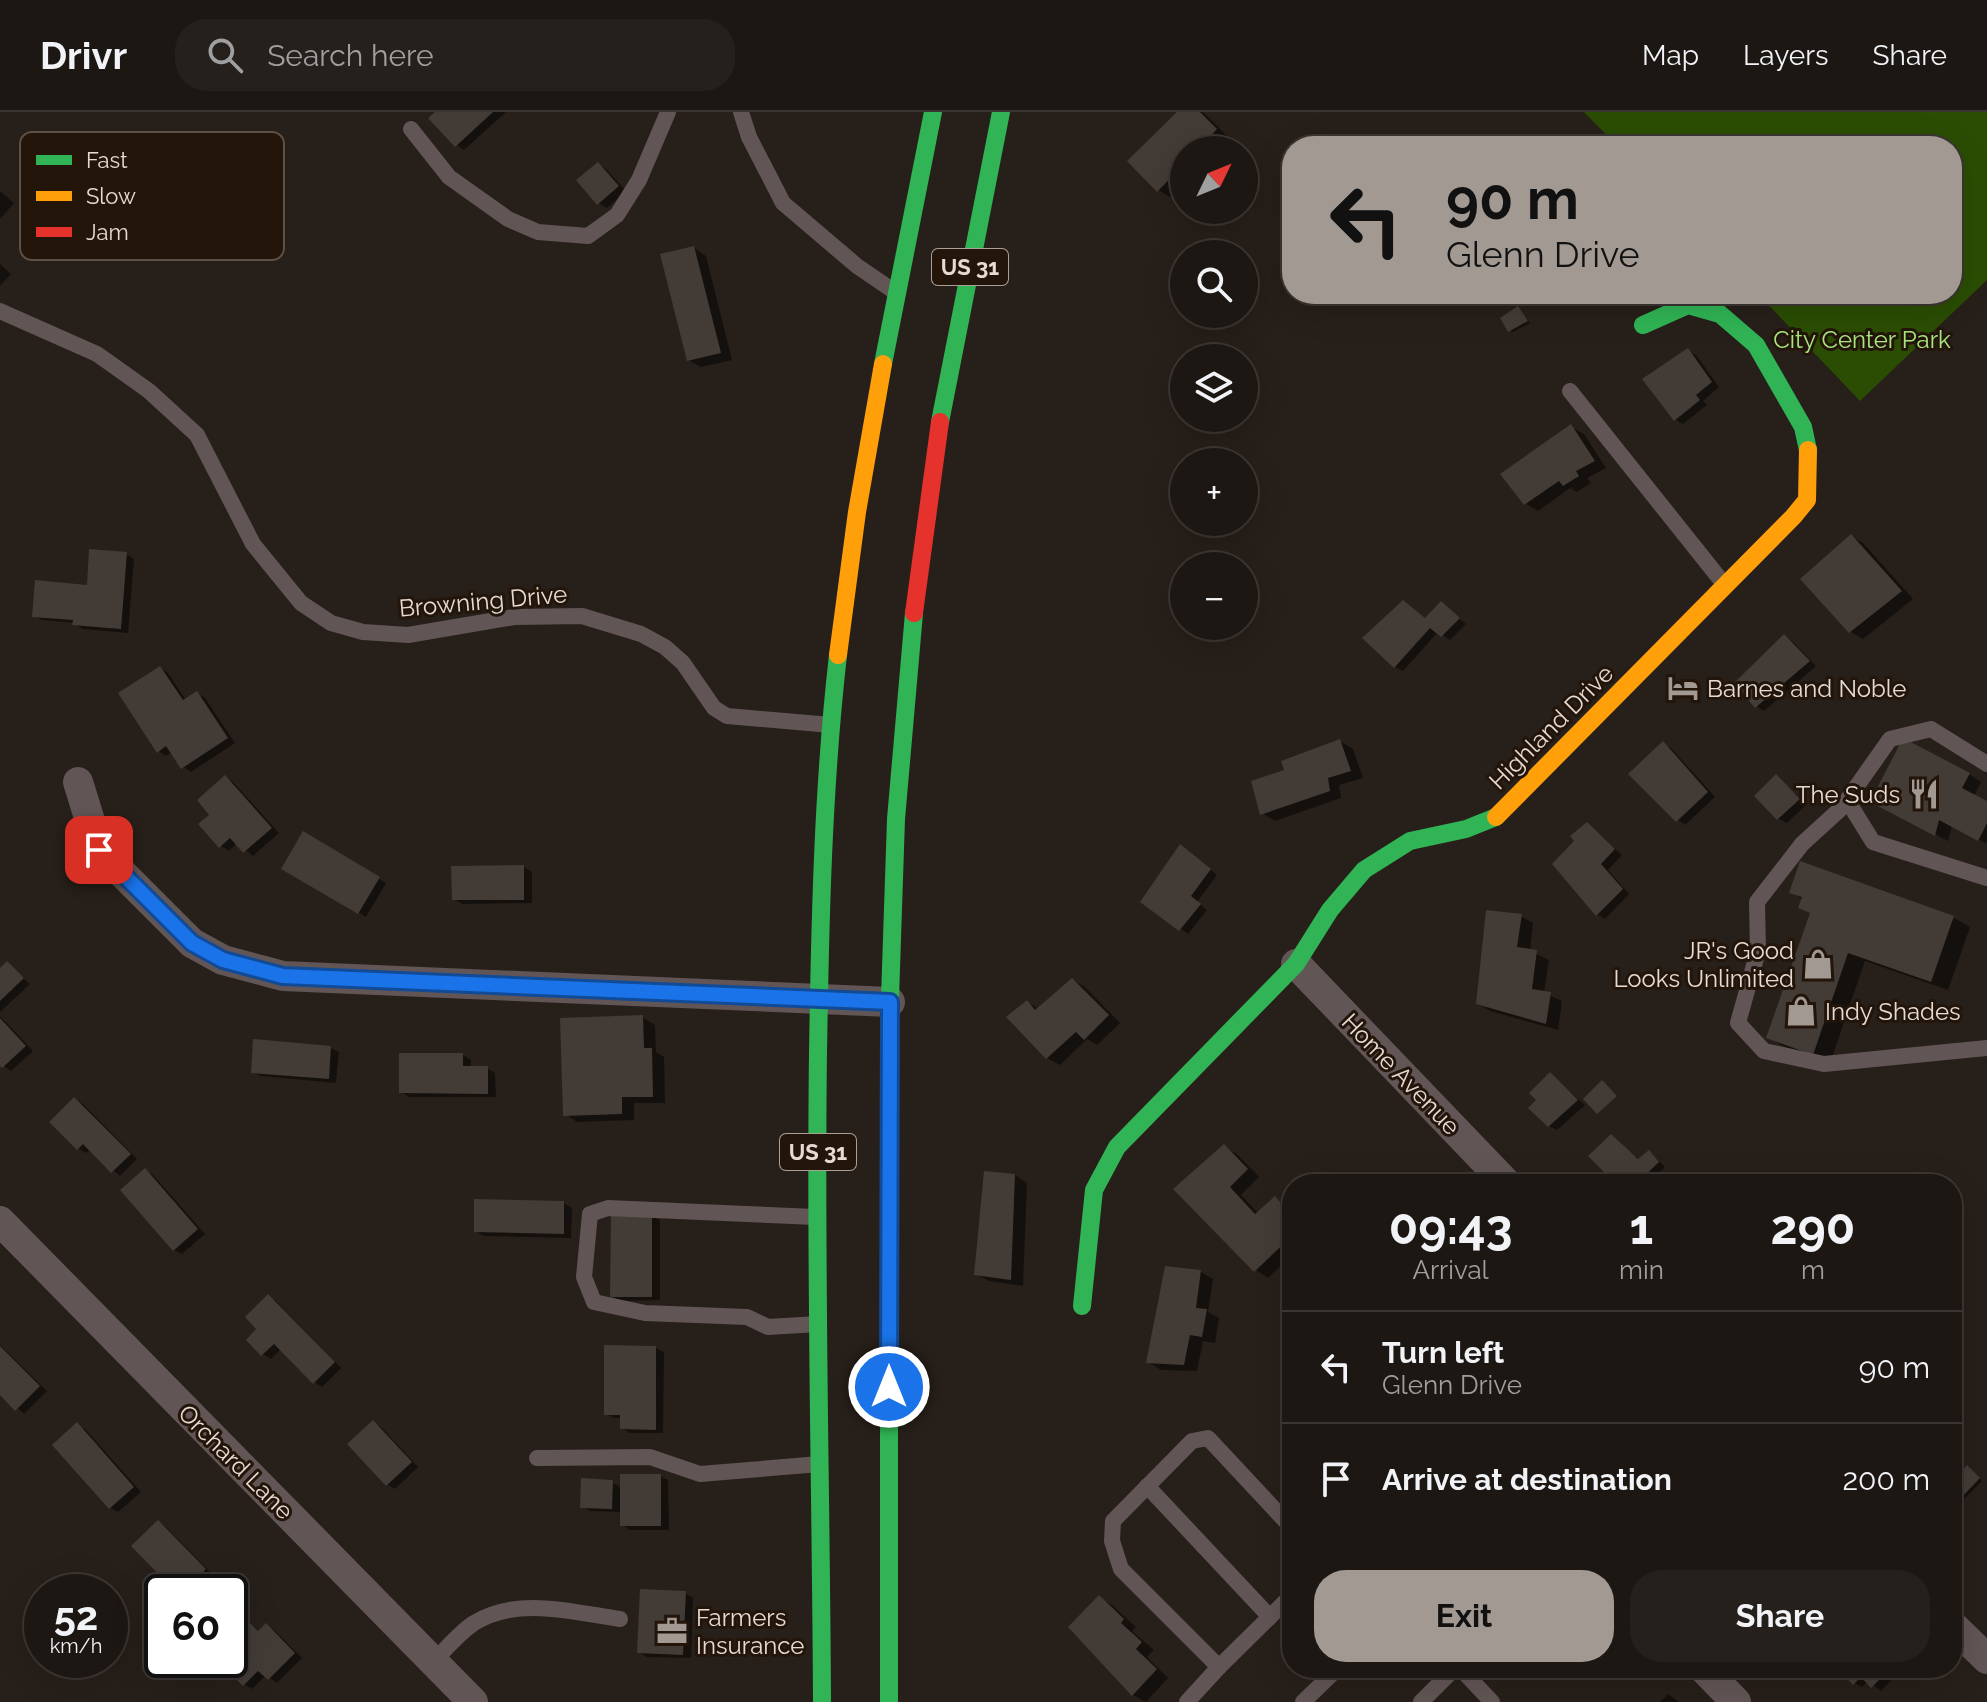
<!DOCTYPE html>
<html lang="en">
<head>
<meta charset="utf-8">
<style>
  :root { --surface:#1d1713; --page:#25201c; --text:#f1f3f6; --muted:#a09fa0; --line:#3b3633; --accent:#a29992 }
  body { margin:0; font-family:Raleway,sans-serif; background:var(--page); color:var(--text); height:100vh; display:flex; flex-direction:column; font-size:30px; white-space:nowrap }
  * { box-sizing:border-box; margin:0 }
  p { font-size:26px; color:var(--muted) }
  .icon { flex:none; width:44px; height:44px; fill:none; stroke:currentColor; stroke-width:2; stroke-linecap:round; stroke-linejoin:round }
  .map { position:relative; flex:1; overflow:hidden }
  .sheet { position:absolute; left:1282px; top:1062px; width:680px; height:504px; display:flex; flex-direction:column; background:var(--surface); border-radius:32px; box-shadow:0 8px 32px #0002,0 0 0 2px var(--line) }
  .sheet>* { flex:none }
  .hud { position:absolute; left:1282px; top:24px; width:680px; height:168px; border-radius:32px; box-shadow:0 8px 32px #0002,0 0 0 2px var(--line); background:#a29992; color:#111; overflow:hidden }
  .needle { width:52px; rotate:47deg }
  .fabs { position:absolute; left:1170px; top:24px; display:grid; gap:16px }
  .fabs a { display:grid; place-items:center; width:88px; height:88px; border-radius:50%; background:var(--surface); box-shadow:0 8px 32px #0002,0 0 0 2px var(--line); font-size:40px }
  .speed { position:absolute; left:24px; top:1462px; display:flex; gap:16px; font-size:40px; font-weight:700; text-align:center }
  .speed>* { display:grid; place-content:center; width:104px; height:104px; border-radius:50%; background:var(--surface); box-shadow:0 8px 32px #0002,0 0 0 2px var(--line); line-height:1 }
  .speed small { font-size:20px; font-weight:400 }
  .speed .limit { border:4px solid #111; border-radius:12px; background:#fff; color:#111 }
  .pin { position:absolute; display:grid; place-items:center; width:68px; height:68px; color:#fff; margin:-34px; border-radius:16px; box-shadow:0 4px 12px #0006 }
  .me { position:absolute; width:88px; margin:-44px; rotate:0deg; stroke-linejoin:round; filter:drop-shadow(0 0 6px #0008) }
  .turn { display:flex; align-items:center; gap:28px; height:168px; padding:0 32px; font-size:36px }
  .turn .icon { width:104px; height:104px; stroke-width:2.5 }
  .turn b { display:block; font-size:56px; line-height:68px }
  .eta { display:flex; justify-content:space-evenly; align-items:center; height:136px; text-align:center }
  .eta b { font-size:48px; font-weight:700; line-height:56px }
  .action { display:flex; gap:16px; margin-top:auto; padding:16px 32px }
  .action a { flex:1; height:92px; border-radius:32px; background:var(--accent); color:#111; font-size:32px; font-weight:700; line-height:92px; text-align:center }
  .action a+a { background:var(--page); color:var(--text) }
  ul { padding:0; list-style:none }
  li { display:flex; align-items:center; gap:24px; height:112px; padding:0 32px; border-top:2px solid var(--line) }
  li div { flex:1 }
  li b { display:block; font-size:30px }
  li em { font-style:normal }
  header { display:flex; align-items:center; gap:48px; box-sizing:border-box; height:112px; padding:0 40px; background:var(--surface); border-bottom:2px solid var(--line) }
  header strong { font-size:38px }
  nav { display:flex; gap:44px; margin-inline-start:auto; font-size:28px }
  .search { width:560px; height:72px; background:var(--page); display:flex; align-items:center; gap:20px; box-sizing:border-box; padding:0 28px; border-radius:32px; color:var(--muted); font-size:30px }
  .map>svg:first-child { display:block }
  .green { fill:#2a4d03 }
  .shadow { fill:#0007 }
  .building { fill:#433b36 }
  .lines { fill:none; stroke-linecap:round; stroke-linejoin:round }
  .lane { stroke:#625555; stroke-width:16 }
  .street { stroke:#625555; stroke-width:30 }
  .fast { stroke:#30b455; stroke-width:18 }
  .slow { stroke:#ff9f0a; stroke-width:18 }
  .jam { stroke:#e5322d; stroke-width:18 }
  .route-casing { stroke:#114b97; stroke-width:20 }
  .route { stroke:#1a73e8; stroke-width:14 }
  .labels { text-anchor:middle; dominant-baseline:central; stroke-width:6; stroke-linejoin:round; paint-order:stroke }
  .shield { fill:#23150a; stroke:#aba097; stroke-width:2 }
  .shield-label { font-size:22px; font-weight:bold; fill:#e5dbd3 }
  .park-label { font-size:24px; fill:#a8e77f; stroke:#23150a }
  .street-label { font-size:24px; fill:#e5dbd3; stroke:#23150a }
  .poi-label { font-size:24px; fill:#e5dbd3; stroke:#23150a; text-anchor:start }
  .key { fill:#23150a; stroke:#5d5046; stroke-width:2 }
  .key-label { font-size:22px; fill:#e5dbd3 }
</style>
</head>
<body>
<header>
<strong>Drivr</strong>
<div class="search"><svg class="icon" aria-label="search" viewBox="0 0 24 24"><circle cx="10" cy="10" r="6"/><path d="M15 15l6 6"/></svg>Search here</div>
<nav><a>Map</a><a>Layers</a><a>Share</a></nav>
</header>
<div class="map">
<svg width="1987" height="1590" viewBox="0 0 1987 1590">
  <rect width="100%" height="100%" fill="#271f19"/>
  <!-- green -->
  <polygon class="green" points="1584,0 1987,0 1987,168 1860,289 1758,182 1952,182 1952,34 1617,34"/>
  <!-- shadow -->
  <g class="shadow">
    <polygon points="438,0 506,0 464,38 457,33"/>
    <polygon points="1180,0 1203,0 1229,26 1216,38 1184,38 1184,71 1170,85 1158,78"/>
    <polygon points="598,52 606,57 626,79 607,96 599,91"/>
    <polygon points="0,79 14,91 0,107"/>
    <polygon points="694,136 706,144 732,248 701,255 688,248"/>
    <polygon points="0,152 11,162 0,174"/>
    <polygon points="1518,196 1530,211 1513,220 1510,219"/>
    <polygon points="1688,239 1696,243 1719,275 1703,289 1707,293 1683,312 1675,307"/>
    <polygon points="1571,315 1584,322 1606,356 1587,366 1591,371 1577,380 1570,376 1538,399 1526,392"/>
    <polygon points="1851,424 1863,431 1913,487 1863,527 1851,520"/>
    <polygon points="126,442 134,447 128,521 82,517 75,511 42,508 34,504 88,475"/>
    <polygon points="1441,492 1466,512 1450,528 1438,520 1403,559 1395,555 1426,507"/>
    <polygon points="1785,524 1792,529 1816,554 1764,599 1756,594"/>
    <polygon points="160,556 168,561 186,588 197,581 205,586 235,631 191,660 183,655 172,640 166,644 158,639"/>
    <polygon points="1340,629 1353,637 1363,666 1339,673 1341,686 1275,709 1262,701 1287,659"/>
    <polygon points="1663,632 1671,636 1715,685 1685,713 1678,708"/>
    <polygon points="1969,662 1981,670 1974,684 1987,691 1987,732 1952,714 1948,729 1885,696"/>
    <polygon points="225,665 233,670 279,721 253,744 237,731 229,739 221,734 212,703"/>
    <polygon points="1776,665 1807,692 1787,711 1779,707 1757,684"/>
    <polygon points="1587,712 1622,743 1608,758 1629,782 1605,807 1597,802 1576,730"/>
    <polygon points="303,722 386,771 366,805 283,756"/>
    <polygon points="1188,739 1217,763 1197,790 1207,798 1188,822 1142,790"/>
    <polygon points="1801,751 1954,806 1970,815 1948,878 1865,849 1830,951 1785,935 1769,925 1812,802 1800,795 1803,787 1791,780"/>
    <polygon points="524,755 532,760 532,791 462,792 454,787"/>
    <polygon points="1521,804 1533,811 1530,839 1549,848 1544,881 1562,889 1558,918 1490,899 1478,891"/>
    <polygon points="7,852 30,872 0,900 0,858"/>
    <polygon points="1073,868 1085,875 1120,911 1097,933 1087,927 1060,953 1047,946 1009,905 1027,890 1039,897"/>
    <polygon points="0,904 33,939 11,959 0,951"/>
    <polygon points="642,905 655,913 656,940 664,945 665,991 634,991 634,1008 577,1010 565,1002"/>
    <polygon points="331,936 339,940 336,971 261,964 253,960"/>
    <polygon points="463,943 471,948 471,956 487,956 495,961 496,985 409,985 401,980"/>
    <polygon points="1551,963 1585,993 1557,1018 1549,1014 1538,988"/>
    <polygon points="75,987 83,992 137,1047 120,1064 91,1037 86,1041 79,1037 52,1010"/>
    <polygon points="1612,1025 1640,1048 1649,1040 1665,1055 1648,1072 1622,1072 1617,1069"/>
    <polygon points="1224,1035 1237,1042 1259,1065 1241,1083 1258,1101 1275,1087 1292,1099 1292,1143 1268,1166 1256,1158 1176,1078"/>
    <polygon points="145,1058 153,1063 205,1122 182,1142 174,1138"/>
    <polygon points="1015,1063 1027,1071 1023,1174 989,1169 976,1162"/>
    <polygon points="564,1091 572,1096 571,1126 484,1124 476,1119"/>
    <polygon points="652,1104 660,1108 660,1188 620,1189 612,1184"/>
    <polygon points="1201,1160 1213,1167 1208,1200 1219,1206 1215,1231 1203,1229 1197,1259 1161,1258 1148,1250"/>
    <polygon points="268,1185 276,1189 341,1256 322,1275 314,1270 281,1237 271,1247 263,1242 259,1217"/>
    <polygon points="0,1233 47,1279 24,1302 0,1280"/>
    <polygon points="656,1236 664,1240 663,1321 630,1321 622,1316 622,1306 614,1306 606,1302"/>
    <polygon points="373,1310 381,1315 418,1355 395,1377 387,1372"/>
    <polygon points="77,1313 85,1317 141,1380 118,1400 110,1396"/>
    <polygon points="1970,1357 1982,1369 1965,1386 1954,1377 1952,1379 1952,1369 1954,1371"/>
    <polygon points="660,1364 668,1368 669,1418 630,1418 622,1413 622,1400 590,1399 582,1394 612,1370 622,1376"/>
    <polygon points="158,1410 166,1415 213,1463 195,1480 179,1480"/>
    <polygon points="685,1481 693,1486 691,1546 647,1545 639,1540"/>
    <polygon points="1099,1486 1112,1493 1136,1515 1132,1519 1154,1538 1147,1545 1168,1566 1146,1590 1133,1583 1071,1515"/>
    <polygon points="230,1493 260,1520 266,1513 274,1518 302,1546 277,1571 266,1563 252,1577 244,1572 247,1547 230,1529"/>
    <polygon points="1848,1556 1891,1556 1897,1562 1881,1579 1868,1569 1862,1575 1854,1571"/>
    <polygon points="1668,1582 1675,1587 1679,1590 1660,1590"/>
  </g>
  <!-- building -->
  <g class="building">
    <polygon points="435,0 493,0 455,35 428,6"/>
    <polygon points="1177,0 1200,0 1217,17 1197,38 1184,38 1184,52 1157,80 1127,49"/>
    <polygon points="598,50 619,74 597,93 576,68"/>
    <polygon points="694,134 721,241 687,249 660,142"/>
    <polygon points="1518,194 1528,209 1508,220 1500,206"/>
    <polygon points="1688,236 1712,270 1696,283 1700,288 1674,309 1642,267"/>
    <polygon points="1571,312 1595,349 1576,359 1579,364 1563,374 1559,369 1524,393 1500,362"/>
    <polygon points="1851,422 1902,479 1849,521 1800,467"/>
    <polygon points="89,437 127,440 121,517 72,513 73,508 32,505 35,468 87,473"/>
    <polygon points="1403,488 1425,506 1441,489 1460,506 1441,525 1430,516 1394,556 1362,526"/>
    <polygon points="1784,522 1810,549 1755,596 1734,571"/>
    <polygon points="160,554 183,588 197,579 228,626 181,657 166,634 157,641 118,581"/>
    <polygon points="1903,626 1970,661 1962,676 1987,689 1987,711 1978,729 1939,708 1935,724 1870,690"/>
    <polygon points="1340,627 1351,659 1328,666 1330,679 1260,703 1251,669 1284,658 1281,649"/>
    <polygon points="1663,629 1708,680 1676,710 1628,662"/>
    <polygon points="1776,662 1800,687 1777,708 1754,684"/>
    <polygon points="225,663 272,716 243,741 230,726 219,736 198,712 209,703 197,688"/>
    <polygon points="1587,710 1615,737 1601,752 1623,777 1596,804 1552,752 1574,729 1570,724"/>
    <polygon points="303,719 380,765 358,802 281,757"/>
    <polygon points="1180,732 1211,757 1191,784 1201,792 1179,819 1140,790"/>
    <polygon points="1800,749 1954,804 1931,870 1848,841 1813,943 1766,926 1810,801 1798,796 1802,785 1789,781"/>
    <polygon points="524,753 524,788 452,788 451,754"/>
    <polygon points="1486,798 1522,802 1517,835 1537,838 1532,877 1551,880 1546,912 1476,892"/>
    <polygon points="7,849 24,866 0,889 0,856"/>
    <polygon points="1072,866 1109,903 1084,928 1076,920 1046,947 1006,905 1027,888 1035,898"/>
    <polygon points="643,903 644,936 652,936 653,985 622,985 622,1002 563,1004 560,906"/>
    <polygon points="0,906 26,934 2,956 0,954"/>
    <polygon points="253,927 331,934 329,967 251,961"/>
    <polygon points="399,941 463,941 463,954 488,954 488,982 399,981"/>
    <polygon points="1550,960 1578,988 1548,1015 1528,996 1536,988 1529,981"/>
    <polygon points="1602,968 1617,984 1597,1002 1583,987"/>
    <polygon points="74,985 131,1042 111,1061 83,1032 77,1038 49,1010"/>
    <polygon points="1611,1022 1638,1047 1649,1038 1659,1050 1636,1072 1627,1072 1621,1065 1615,1071 1588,1044"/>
    <polygon points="1224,1032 1248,1057 1230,1075 1255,1102 1275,1084 1292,1104 1292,1124 1254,1160 1173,1077"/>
    <polygon points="145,1056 198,1117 173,1139 120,1078"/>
    <polygon points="984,1059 1015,1062 1011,1168 974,1163"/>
    <polygon points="474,1087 564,1089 564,1122 474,1120"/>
    <polygon points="611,1101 652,1102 652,1185 610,1185"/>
    <polygon points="1165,1154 1201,1158 1196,1196 1207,1197 1202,1225 1190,1223 1184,1253 1146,1251"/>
    <polygon points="268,1182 335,1250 313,1272 274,1232 261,1244 246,1228 256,1217 245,1205"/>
    <polygon points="604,1233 656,1234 656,1318 620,1317 620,1303 604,1303"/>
    <polygon points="0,1234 40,1274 15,1299 0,1283"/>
    <polygon points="373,1308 412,1350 386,1374 347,1332"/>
    <polygon points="77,1310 134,1375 109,1397 52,1333"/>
    <polygon points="1967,1353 1980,1366 1961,1386 1952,1377 1952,1370"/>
    <rect x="620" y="1362" width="41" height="52"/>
    <polygon points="581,1366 613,1368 612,1397 580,1396"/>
    <polygon points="158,1408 206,1457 183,1480 176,1480 131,1434"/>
    <polygon points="640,1477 686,1479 683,1543 637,1541"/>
    <polygon points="1099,1483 1124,1507 1121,1511 1142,1530 1136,1537 1157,1557 1132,1584 1068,1515"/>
    <polygon points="230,1491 258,1519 266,1511 295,1541 268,1568 258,1559 243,1574 230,1561 244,1547 230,1532"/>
    <polygon points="1845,1556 1891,1556 1871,1576 1861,1565 1853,1573 1841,1560"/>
  </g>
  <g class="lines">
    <!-- lane -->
    <g class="lane">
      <polyline points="741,0 749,25 783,91 857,154 895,180"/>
      <polyline points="411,17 449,65 508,107 538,120 588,124 617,103 639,68 668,0"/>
      <polyline points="0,199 97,242 149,279 197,323 253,432 301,491 331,511 363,520 408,523 514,505 582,504 641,522 665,535 683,551 714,596 727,604 831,613"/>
      <polyline points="1570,279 1724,472"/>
      <polyline points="1987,652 1931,617 1890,627 1847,688 1873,730 1987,766"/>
      <polyline points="1848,690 1802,732 1757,790 1758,839 1738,911 1764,939 1824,952 1987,936"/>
      <polyline points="816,1105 608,1096 590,1102 584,1165 594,1190 645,1201 747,1205 768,1215 818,1212"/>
      <polyline points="537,1346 650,1345 700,1362 820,1352"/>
      <polyline points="1147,1374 1270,1505"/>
      <path d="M 433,1550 C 446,1537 459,1521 474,1511 C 518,1484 572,1500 620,1507"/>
      <polyline points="1219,1555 1121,1457 1112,1429 1113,1409 1192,1329 1208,1326 1292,1416"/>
      <polyline points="1460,1556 1492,1590"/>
      <polyline points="1187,1590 1219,1555 1292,1483"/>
      <polyline points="1303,1590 1338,1556"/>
      <polyline points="1421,1590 1455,1556"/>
    </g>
    <!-- street -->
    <g class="street">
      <polyline points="78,670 99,738 192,831 223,848 283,864 890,890"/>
      <polyline points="1296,852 1507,1072"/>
      <polyline points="0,1109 473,1590"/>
      <polyline points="1952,1513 1987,1547"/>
      <polyline points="1703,1556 1736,1590"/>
    </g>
    <!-- fast -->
    <g class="fast">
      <polyline points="1643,213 1688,193 1720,202 1756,233 1803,315 1808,338"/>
      <polyline points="883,252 933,0"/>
      <polyline points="940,310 1001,0"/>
      <polyline points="1082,1194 1094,1078 1117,1035 1296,852 1330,798 1364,758 1410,729 1466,717 1496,705"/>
      <path d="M 822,1590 C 821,1374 815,1158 818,942 C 820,809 823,675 838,543"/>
      <polyline points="889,1590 889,916 896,707 914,501"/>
    </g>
    <!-- slow -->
    <g class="slow">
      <polyline points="838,543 857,400 883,252"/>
      <polyline points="1496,705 1793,405 1807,388 1808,338"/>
    </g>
    <!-- jam -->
    <polyline class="jam" points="914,501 940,310"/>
  </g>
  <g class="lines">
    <!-- route casing -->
    <g class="route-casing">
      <polyline id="route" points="99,738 192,831 223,848 283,864 890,890 889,1275"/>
    </g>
    <!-- route -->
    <use href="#route" class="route"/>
  </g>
  <!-- icons -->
  <defs>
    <g id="hotel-bare" transform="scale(2.4)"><path d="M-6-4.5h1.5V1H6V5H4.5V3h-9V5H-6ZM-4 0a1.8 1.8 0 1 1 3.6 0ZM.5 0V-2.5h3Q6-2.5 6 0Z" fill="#a29992" stroke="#23150a" stroke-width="2.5" paint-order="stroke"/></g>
    <g id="restaurant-bare" transform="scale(2.4)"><path d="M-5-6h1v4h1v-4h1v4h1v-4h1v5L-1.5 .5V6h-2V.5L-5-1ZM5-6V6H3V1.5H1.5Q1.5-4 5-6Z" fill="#a29992" stroke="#23150a" stroke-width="2.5" paint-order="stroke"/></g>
    <g id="shop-bare" transform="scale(2.4)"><path d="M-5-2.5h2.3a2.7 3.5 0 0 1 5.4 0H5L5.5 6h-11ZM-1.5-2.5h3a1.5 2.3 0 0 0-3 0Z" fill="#a29992" stroke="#23150a" stroke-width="2.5" paint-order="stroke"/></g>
    <g id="office-bare" transform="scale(2.4)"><path d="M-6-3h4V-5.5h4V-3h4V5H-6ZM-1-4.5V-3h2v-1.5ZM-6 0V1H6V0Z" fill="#a29992" stroke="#23150a" stroke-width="2.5" paint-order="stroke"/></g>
  </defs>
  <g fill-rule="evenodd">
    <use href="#hotel-bare" x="1683" y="576"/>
    <use href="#restaurant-bare" x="1924" y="682"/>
    <use href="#shop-bare" x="1818" y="852"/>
    <use href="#shop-bare" x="1801" y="899"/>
    <use href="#office-bare" x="672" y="1519"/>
  </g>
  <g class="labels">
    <!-- shield labels -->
    <g class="shield">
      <rect x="932" y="137" width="76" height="36" rx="6"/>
      <rect x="780" y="1022" width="76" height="36" rx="6"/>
    </g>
    <g class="shield-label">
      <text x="970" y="155">US 31</text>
      <text x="818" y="1040">US 31</text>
    </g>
    <!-- park labels -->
    <g class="park-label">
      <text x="1862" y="227">City Center Park</text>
    </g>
    <!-- street labels -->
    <g class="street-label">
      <text transform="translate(483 489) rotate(-5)">Browning Drive</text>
      <text transform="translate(1551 615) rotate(-45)">Highland Drive</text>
      <text transform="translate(1401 962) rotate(46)">Home Avenue</text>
      <text transform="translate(236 1350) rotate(45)">Orchard Lane</text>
    </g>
    <!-- poi labels -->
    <g class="poi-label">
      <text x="1707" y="576">Barnes and Noble</text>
      <text x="1900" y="682" text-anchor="end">The Suds</text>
      <text x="1794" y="838" text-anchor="end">JR's Good<tspan x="1794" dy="28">Looks Unlimited</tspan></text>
      <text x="1825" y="899">Indy Shades</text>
      <text x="696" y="1505">Farmers<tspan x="696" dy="28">Insurance</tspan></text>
    </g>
  </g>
  <!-- legend -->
  <rect x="20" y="20" width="264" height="128" rx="12" class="key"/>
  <rect x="36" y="43" width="36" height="10" fill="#30b455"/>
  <rect x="36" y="79" width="36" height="10" fill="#ff9f0a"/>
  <rect x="36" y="115" width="36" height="10" fill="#e5322d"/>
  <g class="key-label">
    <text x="86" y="56">Fast</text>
    <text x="86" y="92">Slow</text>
    <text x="86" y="128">Jam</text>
  </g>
</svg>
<div class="fabs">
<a><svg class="needle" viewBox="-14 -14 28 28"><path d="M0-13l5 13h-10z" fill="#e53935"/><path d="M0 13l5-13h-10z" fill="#a09fa0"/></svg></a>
<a><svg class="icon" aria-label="search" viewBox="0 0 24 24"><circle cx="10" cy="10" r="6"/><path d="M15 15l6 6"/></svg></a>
<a><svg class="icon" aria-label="layers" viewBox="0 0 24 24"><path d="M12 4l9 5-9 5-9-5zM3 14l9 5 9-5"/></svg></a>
<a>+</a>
<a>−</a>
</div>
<div class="speed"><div>52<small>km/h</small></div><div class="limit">60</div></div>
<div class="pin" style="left:99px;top:738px;background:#d93025"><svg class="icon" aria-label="arrive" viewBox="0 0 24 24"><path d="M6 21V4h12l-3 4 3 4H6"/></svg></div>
<svg class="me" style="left:889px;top:1275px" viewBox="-20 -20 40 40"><circle r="17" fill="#1a73e8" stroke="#fff" stroke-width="3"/><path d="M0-11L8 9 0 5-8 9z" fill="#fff"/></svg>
<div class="hud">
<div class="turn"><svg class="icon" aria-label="left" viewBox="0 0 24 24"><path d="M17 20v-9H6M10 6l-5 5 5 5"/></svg><div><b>90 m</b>Glenn Drive</div></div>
</div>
<section class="sheet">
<div class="eta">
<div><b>09:43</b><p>Arrival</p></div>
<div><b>1</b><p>min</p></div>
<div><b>290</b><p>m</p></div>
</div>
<ul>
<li><svg class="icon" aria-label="left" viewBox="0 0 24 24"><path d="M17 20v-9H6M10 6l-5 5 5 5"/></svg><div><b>Turn left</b><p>Glenn Drive</p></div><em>90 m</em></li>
<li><svg class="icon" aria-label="arrive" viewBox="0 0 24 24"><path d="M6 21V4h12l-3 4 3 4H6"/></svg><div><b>Arrive at destination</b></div><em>200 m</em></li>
</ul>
<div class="action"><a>Exit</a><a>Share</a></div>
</section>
</div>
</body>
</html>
